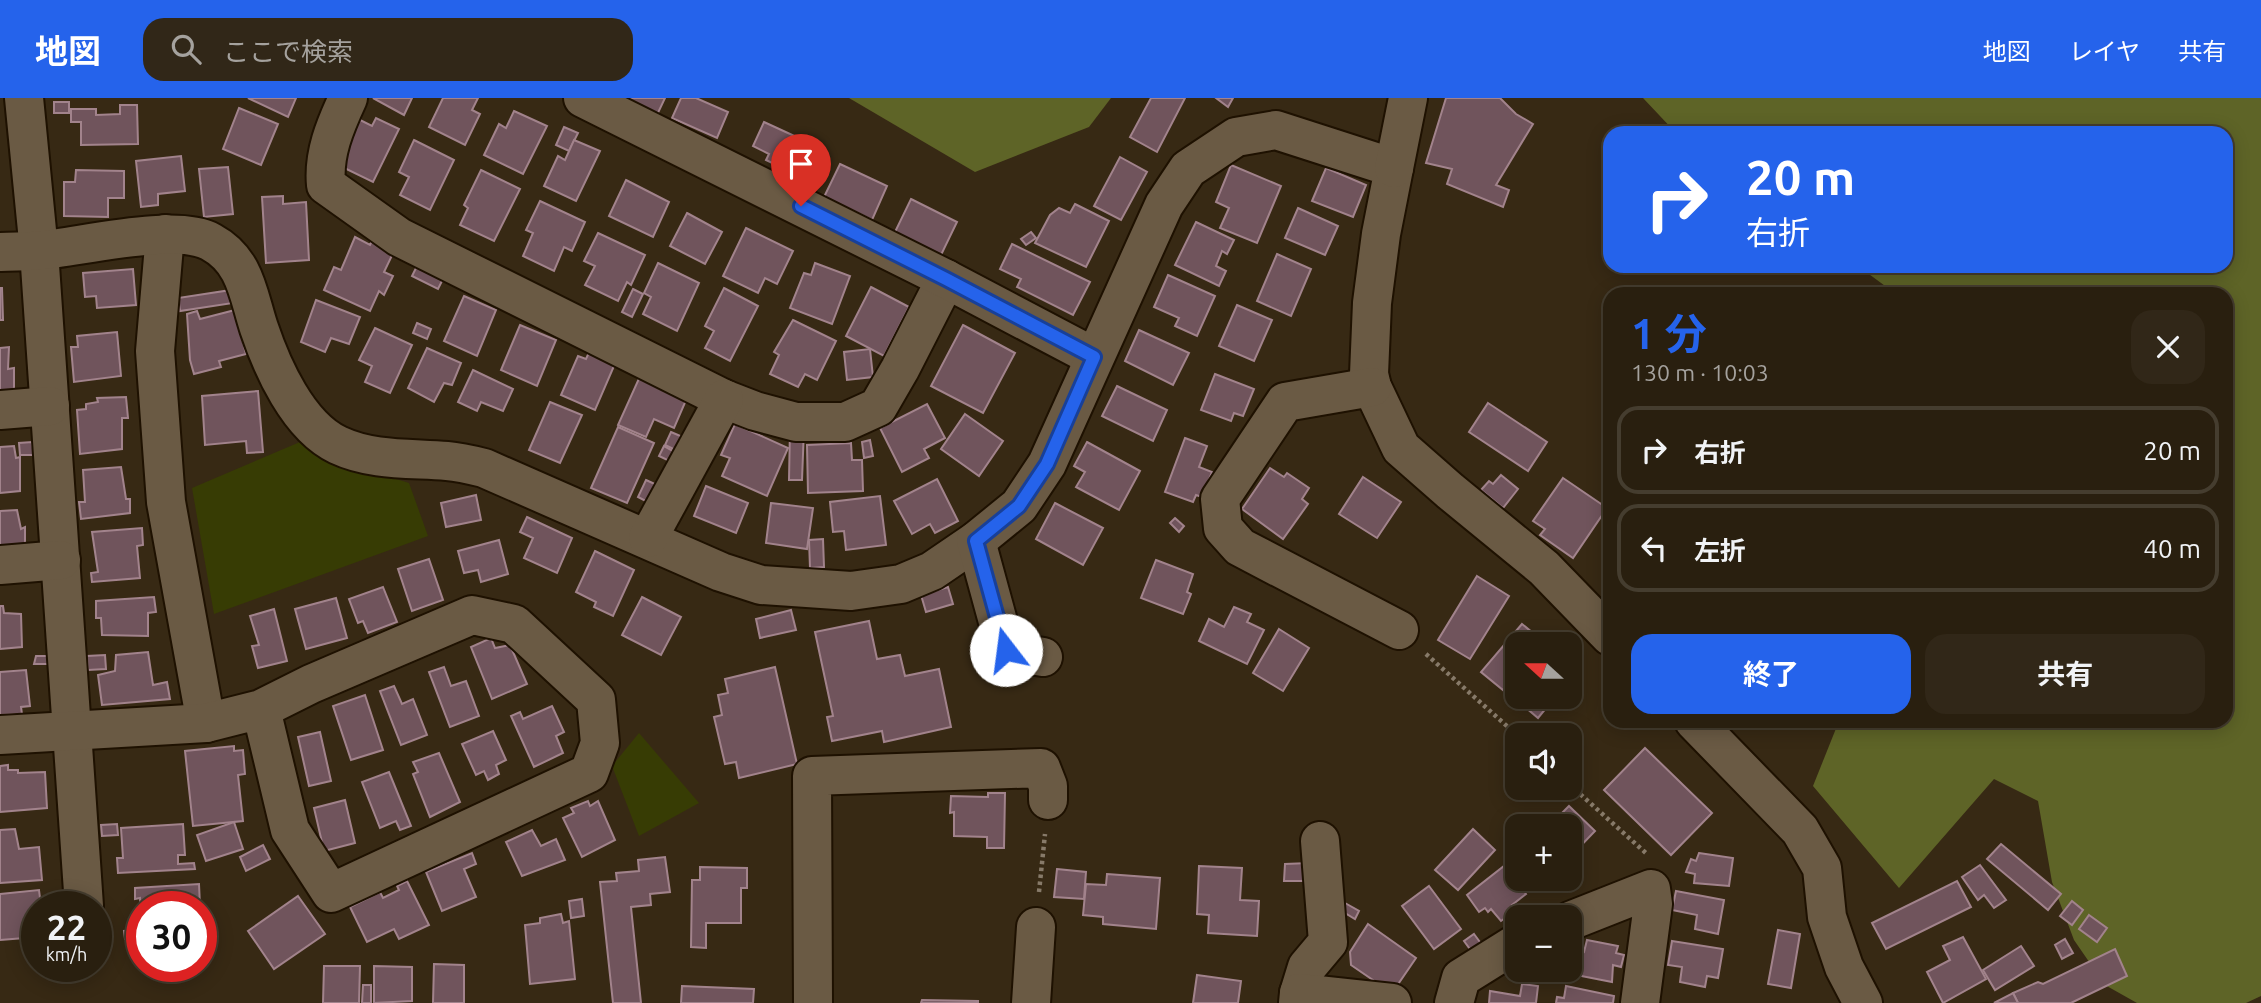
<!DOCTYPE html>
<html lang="ja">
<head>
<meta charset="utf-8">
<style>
  :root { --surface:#291f0f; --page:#312718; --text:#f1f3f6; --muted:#a5a29e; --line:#453d2f; --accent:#2563eb }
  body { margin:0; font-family:Ubuntu,"Noto Sans JP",sans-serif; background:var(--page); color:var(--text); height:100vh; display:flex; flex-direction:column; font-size:26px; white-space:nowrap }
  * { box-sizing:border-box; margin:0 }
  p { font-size:23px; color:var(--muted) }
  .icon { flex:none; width:38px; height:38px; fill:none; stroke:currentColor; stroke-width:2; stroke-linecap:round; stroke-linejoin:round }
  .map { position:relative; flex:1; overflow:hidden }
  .panel { position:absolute; left:1603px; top:189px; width:630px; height:441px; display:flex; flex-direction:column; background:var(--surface); border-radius:21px; box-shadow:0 4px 18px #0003,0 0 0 2px var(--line) }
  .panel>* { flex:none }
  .banner { position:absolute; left:1603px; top:28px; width:630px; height:147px; border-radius:21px; box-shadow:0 4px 18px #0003,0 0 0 2px var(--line); background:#2563eb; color:#fff; overflow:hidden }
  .needle { width:46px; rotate:291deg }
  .controls { position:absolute; left:1505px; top:534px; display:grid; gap:14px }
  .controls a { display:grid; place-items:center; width:77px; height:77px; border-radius:14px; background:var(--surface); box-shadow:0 4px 18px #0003,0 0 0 2px var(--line); font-size:35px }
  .speed { position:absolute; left:21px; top:793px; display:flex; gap:14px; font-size:35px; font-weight:700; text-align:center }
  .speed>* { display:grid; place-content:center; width:91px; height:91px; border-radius:50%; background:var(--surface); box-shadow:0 4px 18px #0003,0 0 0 2px var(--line); line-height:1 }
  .speed small { font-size:18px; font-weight:400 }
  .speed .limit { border:10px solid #d22; background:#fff; color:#111 }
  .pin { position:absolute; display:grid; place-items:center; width:60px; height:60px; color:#fff; margin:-72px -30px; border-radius:50% 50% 50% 0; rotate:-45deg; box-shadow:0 0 7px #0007 }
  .pin .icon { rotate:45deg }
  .me { position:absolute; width:77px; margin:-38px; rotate:345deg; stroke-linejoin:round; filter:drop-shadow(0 0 5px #0008) }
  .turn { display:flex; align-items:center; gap:24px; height:147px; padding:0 28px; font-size:32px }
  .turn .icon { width:91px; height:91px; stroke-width:2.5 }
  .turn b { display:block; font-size:49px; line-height:60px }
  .round { display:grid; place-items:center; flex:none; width:74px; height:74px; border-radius:21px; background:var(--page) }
  .overview { display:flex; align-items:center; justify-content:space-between; height:119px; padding:0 28px }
  h1 { font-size:42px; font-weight:700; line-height:52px; color:var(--accent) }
  .primary-button { display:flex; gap:14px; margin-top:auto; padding:14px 28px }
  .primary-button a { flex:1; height:80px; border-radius:21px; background:var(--accent); color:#fff; font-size:28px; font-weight:700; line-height:80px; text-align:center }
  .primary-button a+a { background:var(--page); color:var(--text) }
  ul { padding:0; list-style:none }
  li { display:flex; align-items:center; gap:21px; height:88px; margin:0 14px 10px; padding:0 14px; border:4px solid var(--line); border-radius:21px }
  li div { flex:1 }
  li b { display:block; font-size:26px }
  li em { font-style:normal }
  header { display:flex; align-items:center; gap:42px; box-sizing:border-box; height:98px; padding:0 35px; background:var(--accent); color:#fff }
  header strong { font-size:33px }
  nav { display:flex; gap:38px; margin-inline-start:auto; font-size:24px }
  .search { width:490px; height:63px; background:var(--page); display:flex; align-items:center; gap:18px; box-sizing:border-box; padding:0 24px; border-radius:21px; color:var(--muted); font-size:26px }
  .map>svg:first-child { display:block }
  .green { fill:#373c04 }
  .forest { fill:#5e6427 }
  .building { fill:#70545c; stroke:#a2838c; stroke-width:2 }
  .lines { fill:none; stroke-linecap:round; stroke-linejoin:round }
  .street-casing { stroke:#1e1101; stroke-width:42 }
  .secondary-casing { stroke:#1e1101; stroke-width:42 }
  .path { stroke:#877a69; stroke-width:4.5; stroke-dasharray:3.5 3.5; stroke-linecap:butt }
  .street { stroke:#6a5a44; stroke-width:38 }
  .secondary { stroke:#6a5a44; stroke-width:38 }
  .route-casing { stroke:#184099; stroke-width:18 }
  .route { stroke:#2563eb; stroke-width:12 }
</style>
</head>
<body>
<header>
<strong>地図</strong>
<div class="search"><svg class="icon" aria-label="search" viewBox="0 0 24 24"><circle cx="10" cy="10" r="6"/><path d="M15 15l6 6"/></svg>ここで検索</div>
<nav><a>地図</a><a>レイヤ</a><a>共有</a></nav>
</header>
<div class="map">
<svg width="2261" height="905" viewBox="0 0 2261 905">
  <rect width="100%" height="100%" fill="#372914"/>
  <!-- green -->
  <g class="green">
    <polygon points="300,344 335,362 409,385 428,438 214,516 192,390"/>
    <polygon points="639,635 699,705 639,738 612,668"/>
  </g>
  <!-- forest -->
  <g class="forest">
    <polygon points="849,0 1111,0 1089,29 975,74"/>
    <polygon points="1643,0 2261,0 2261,898 2246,905 2137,905 2105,887 2074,842 2052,784 2038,703 1994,681 1899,790 1813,688 1839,623 2226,623 2226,196 1896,196 1858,168 2226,168 2226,35 1676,35"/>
  </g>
  <!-- building -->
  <g class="building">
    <polygon points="248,0 296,0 288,19"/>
    <polygon points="373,0 412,0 404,17"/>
    <polygon points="443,0 478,0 472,12 480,16 465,47 429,29"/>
    <polygon points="620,0 665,0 657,17"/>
    <polygon points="681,0 696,0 728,14 717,40 672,20"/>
    <polygon points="1151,0 1185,0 1157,54 1130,39"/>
    <polygon points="1216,0 1233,0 1228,9"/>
    <polygon points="1446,0 1500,0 1516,16 1533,26 1496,87 1509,92 1503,109 1447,86 1452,71 1426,65"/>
    <rect x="54" y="4" width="15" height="11"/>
    <polygon points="120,7 137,7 138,46 81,47 81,24 71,24 71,11 96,11 96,17 120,16"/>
    <polygon points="239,10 278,26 261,67 223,51"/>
    <polygon points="514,13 547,28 523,76 484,57 499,26 506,30"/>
    <polygon points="356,20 372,28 376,20 399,31 373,84 334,65"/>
    <polygon points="764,24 814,47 799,78 766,62 769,56 753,48"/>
    <polygon points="564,29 578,35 569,53 556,47"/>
    <polygon points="414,42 454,62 430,112 400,97 409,79 399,74"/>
    <polygon points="574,42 600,53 576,103 544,88 558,58 565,62"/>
    <polygon points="181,58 185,93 158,96 158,107 141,109 136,63"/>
    <polygon points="1120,59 1147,74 1121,122 1094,108"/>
    <polygon points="840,66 887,88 872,122 824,99"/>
    <polygon points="1231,67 1281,88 1257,145 1220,130 1229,110 1216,104"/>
    <polygon points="228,69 233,116 204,119 199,71"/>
    <polygon points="1326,70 1366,87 1353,119 1312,103"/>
    <polygon points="76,72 124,73 124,100 108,100 108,119 64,118 64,84 75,84"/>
    <polygon points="481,72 520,91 494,143 460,127 468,110 464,107"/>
    <polygon points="626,82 669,104 653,139 609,118"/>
    <polygon points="283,98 283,106 306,104 309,162 266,165 262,99"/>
    <polygon points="911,101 957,124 940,159 894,136"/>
    <polygon points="540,103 585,124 572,153 564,149 554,173 523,158 533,135 526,132"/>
    <polygon points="1075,106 1109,123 1086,169 1035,145 1050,117 1059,110 1070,115"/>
    <polygon points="1298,110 1338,128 1325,157 1285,140"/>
    <polygon points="687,115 722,134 705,166 670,148"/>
    <polygon points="1196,124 1234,142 1227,156 1222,153 1216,168 1226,173 1219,188 1175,167"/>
    <polygon points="746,130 793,153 777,186 765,180 758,195 723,178"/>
    <polygon points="1031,134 1036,140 1026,147 1021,141"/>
    <polygon points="598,135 645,157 631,187 627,184 618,203 585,187 595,168 584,163"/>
    <polygon points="375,137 397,147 384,174 393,178 384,197 379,193 370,213 324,192 334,169 341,172 355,139 370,147"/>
    <polygon points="1012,146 1090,184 1073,217 1017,189 1021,181 1000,171"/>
    <polygon points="423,156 449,169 438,191 412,178"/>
    <polygon points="1277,156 1311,171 1291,218 1257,203"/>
    <polygon points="658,165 699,185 677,233 643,216 651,199 644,195"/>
    <polygon points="815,165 850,178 832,226 790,210 804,175 811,177"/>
    <polygon points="133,171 136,207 97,210 96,198 85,199 83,175"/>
    <polygon points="1168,177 1215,198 1197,238 1175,228 1179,220 1154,209"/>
    <polygon points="871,189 909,209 884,258 846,238"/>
    <polygon points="0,190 2,190 3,222 0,222"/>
    <polygon points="724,190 758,208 730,263 705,250 714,233 705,228"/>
    <polygon points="633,191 643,196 632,219 622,214"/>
    <polygon points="231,192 233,205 180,213 178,200"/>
    <polygon points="464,198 496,212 477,258 444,243"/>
    <polygon points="316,202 360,219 349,246 331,240 325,254 301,244"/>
    <polygon points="1237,207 1272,222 1254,263 1219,248"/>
    <polygon points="235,212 246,256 219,263 221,269 194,276 190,262 187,216 197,213 200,221"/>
    <polygon points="793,222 836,243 817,282 805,276 798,289 770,276 779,257 774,254"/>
    <polygon points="417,225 431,231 427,241 413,235"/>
    <polygon points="520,227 556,242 537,288 501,272"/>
    <polygon points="963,227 1015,255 983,315 931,288"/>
    <polygon points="375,230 412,247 390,295 365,284 372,268 359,262"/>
    <polygon points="1139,232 1189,255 1173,287 1125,263"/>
    <polygon points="117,234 121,278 74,284 71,249 78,249 77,238"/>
    <polygon points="9,249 8,271 14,270 14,295 0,296 0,250"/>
    <polygon points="427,250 461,265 452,287 444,285 434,304 408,290"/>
    <polygon points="591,250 617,261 595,312 561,297 578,258 586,261"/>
    <polygon points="870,251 873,279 847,282 844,254"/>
    <polygon points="646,265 693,286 674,330 654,321 646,339 618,327"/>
    <polygon points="473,272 513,291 503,313 481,304 477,313 458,304"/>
    <polygon points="1215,276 1254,291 1243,318 1234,315 1231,323 1201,312"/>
    <polygon points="1117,288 1167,312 1153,343 1102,318"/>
    <polygon points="258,293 263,354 247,355 246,343 205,347 202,298"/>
    <polygon points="126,299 128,320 122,320 122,351 80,356 77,312 86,311 86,306 98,304 97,300"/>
    <polygon points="550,304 582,317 560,365 529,352"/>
    <polygon points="1488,305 1547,344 1528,373 1469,334"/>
    <polygon points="927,306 945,340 924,351 929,360 902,374 880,330"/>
    <polygon points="965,316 1003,343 979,378 941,351"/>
    <polygon points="735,326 788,350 767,398 722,378 730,360 721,357"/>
    <polygon points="618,329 654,345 627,405 591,390"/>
    <polygon points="790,330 804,330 802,382 789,382"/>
    <polygon points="671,334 692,343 686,357 665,347"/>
    <polygon points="1185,340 1207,348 1199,369 1212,374 1202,399 1196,397 1193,404 1165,394"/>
    <polygon points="870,342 873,358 864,360 862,344"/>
    <polygon points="32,344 34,357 20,357 19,345"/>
    <polygon points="1087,344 1140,373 1119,412 1076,389 1085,374 1074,368"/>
    <polygon points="851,345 852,362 862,362 863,393 808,395 807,347"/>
    <polygon points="14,348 16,360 20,359 20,393 0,395 0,349"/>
    <polygon points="664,348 684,359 680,368 659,358"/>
    <polygon points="121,369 126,401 130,401 130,415 81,421 79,404 85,404 83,372"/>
    <polygon points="1270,370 1284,379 1287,375 1309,390 1302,401 1308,406 1283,441 1242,411"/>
    <polygon points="1501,377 1518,391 1503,410 1481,392 1489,383 1493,386"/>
    <polygon points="1363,379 1401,404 1377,440 1339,416"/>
    <polygon points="1563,380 1607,410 1573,460 1540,437 1545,431 1533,423"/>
    <polygon points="937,381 958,423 935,435 930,426 912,436 894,403"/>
    <polygon points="646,382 668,392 659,410 638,399"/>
    <polygon points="706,388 748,405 736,435 694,418"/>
    <polygon points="476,397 481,422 446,429 441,405"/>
    <polygon points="880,398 886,447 846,452 844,433 833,434 830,404"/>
    <polygon points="771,405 813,410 807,451 766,445"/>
    <polygon points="1055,405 1103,430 1083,467 1036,441"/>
    <polygon points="17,412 21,431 25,429 25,456 0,458 0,413"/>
    <polygon points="527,419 572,440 557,475 524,460 533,440 520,434"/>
    <polygon points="1175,420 1184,428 1179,434 1170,425"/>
    <polygon points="142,430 143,447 137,448 140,480 92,484 91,475 98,474 92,434"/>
    <polygon points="823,441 824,469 810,470 809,442"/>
    <polygon points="499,442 508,476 481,484 478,472 464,475 458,453"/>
    <polygon points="595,453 634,472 613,518 594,509 596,504 576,494"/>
    <polygon points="429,461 443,502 412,513 398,471"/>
    <polygon points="1156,462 1193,476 1187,494 1191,496 1183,516 1141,500"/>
    <polygon points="1477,478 1509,498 1470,561 1438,542"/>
    <polygon points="383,489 397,524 368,535 363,523 358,525 349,501"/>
    <polygon points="948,489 953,506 926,514 921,497"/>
    <polygon points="154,499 156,514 148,515 148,538 102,537 101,520 96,520 96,503"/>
    <polygon points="642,499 681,519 661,557 622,537"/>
    <polygon points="336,500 347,540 306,551 295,511"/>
    <polygon points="0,508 3,508 4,515 21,516 22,549 0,551"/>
    <polygon points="1234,509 1251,516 1247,524 1264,532 1247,566 1199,543 1209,521 1224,529"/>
    <polygon points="274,511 287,563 258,570 252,548 259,547 250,518"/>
    <polygon points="791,512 796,532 760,540 756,521"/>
    <polygon points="869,523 877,561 900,557 905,578 939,571 951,629 884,644 882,633 832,643 827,619 833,618 815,534"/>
    <polygon points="1522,526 1544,544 1517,546 1517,576 1503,592 1481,574"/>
    <polygon points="1279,531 1309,550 1283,593 1253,575"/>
    <polygon points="491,540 495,550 510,547 527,586 492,601 471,549"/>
    <polygon points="148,554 153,587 167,584 170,601 102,607 98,577 115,573 116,557"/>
    <polygon points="105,557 106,571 88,572 87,558"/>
    <polygon points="36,558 48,558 51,566 34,566"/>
    <polygon points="444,569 451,588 466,583 479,618 450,629 429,574"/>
    <polygon points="775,569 797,666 739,680 736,664 725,666 714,619 722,617 718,597 728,595 725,581"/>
    <polygon points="26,572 30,608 21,609 22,616 0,617 0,574"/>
    <polygon points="394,588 402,606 413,601 427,637 401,647 380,593"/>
    <polygon points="1517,589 1517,598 1556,598 1538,620 1511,597"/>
    <polygon points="365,597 383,652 351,662 333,608"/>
    <polygon points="552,608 564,634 556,638 563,655 534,669 511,618 520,614 523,621"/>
    <polygon points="493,633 506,662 496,667 499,676 488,682 484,673 476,677 462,646"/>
    <polygon points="320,634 331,683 309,688 298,639"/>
    <polygon points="234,648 234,653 243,652 245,676 238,677 243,723 193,728 185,653"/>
    <polygon points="1645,650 1712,715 1671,757 1604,692"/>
    <polygon points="439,655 460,704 430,719 413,676 418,674 413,664"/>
    <polygon points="8,667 8,672 18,672 18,675 45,674 47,710 0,714 0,668"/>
    <polygon points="389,674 411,728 400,732 396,723 380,730 362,684"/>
    <polygon points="988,695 1005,695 1004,750 987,750 987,739 954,738 954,714 950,715 951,698 988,699"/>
    <polygon points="345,702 355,745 324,753 314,710"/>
    <polygon points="588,703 590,708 598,703 615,742 582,759 563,720 574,715 571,710"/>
    <polygon points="1569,708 1595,733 1570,759 1570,728 1551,726"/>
    <polygon points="234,724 243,751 206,763 197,737"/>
    <polygon points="117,726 118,737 102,738 101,727"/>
    <polygon points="183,726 185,757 178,757 178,766 194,765 195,771 118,775 117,760 123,760 121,730"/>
    <polygon points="15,731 19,751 39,749 42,782 0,785 0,732"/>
    <polygon points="1473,731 1495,752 1458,792 1435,772"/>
    <polygon points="532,732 541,748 556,741 565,762 522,778 506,744"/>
    <polygon points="2001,746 2061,796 2048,812 1987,761"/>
    <polygon points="263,747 270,761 246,773 240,759"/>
    <polygon points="472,755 476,766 464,771 476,799 442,813 426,774"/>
    <polygon points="1699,755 1733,760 1729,788 1694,785 1695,776 1686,774 1691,761 1696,763"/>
    <polygon points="665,759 670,794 650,796 651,807 631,809 641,905 613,905 600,784 617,783 616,775 639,773 638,762"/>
    <polygon points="1309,765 1310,783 1284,783 1285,766"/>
    <polygon points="1980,767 2006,802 1994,810 1984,797 1978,802 1962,779"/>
    <polygon points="1199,768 1242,770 1240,802 1259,803 1257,838 1208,835 1209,817 1197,816"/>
    <polygon points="1504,768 1526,796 1512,807 1516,812 1501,823 1491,811 1488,814 1485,810 1479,814 1467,797"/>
    <polygon points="700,769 747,770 747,790 741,790 741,825 706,825 706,850 691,849 692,782 700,782"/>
    <polygon points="1057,771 1086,774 1084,801 1054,799"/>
    <polygon points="1107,776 1160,780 1156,831 1103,826 1103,819 1083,817 1086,786 1106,787"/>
    <polygon points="407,783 429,827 399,841 394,831 367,844 350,809 380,794 383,800 399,792 397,788"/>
    <polygon points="1957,783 1971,809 1886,851 1872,825"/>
    <polygon points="199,786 200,808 142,808 142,835 140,800 135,801 135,790"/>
    <polygon points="1429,788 1461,831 1434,851 1402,808"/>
    <polygon points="39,792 41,808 37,808 37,839 0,842 0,796"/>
    <polygon points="1676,793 1724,802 1718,836 1695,831 1697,817 1672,812"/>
    <polygon points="298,798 325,836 274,871 248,833"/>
    <polygon points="582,801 584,818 571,820 569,803"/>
    <polygon points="2072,803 2083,812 2072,827 2060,818"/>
    <polygon points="1345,805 1359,813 1355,821 1340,812"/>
    <polygon points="561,816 563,825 569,823 575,881 530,886 525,827 540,825 540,820"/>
    <polygon points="2089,817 2107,830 2097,844 2079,831"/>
    <polygon points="1368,826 1416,860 1392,895 1351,867 1350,854"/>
    <polygon points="134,832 135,841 125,841 124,833"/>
    <polygon points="1778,832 1800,836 1791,890 1768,886"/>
    <polygon points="1474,836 1488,855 1478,862 1464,843"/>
    <polygon points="1963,839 1986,881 1943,905 1927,874 1950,862 1943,848"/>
    <polygon points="2065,841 2073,855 2062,861 2055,847"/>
    <polygon points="1587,842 1618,848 1616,855 1624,857 1621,869 1613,867 1612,884 1571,876 1575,852 1584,854"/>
    <polygon points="1672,843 1723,851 1718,880 1707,878 1705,889 1680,884 1682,869 1668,867"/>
    <polygon points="2021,848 2034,868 1995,892 1983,872"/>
    <polygon points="2115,851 2127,878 2071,905 2018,905 2013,895 2038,884 2043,886"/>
    <polygon points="434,866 464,867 464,905 433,905"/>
    <polygon points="324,868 360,868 359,905 323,905"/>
    <polygon points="374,868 412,869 412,903 374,905"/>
    <polygon points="1197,877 1241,883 1238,905 1193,905"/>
    <polygon points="1522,886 1538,888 1536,905 1489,905 1490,893 1520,898"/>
    <polygon points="363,887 371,887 371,905 362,905"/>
    <polygon points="682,888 754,891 753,905 681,905"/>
    <polygon points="1566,888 1614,898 1613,905 1556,905 1557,899 1564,900"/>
    <polygon points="2013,895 2018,905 1994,905"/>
    <polygon points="922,902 978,903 978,905 921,905"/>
  </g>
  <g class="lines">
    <!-- street casing -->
    <g class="street-casing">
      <g id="street">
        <polyline points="24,0 39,153 84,808"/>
        <path d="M 348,0 C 335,28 323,56 326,87 L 399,139 L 724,301 L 755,313 L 796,324 L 845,324 L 878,309 L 900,271 L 946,181"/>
        <polyline points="583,0 946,181 1094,259"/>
        <polyline points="165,136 155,253 166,404 206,625"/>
        <path d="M 0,154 C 14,153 29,154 43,152 C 83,148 177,125 211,144 C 246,163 248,197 259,230 C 272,269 298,328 338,347 C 372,363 410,360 447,363 C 460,364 472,367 484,370 L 721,474 L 761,487 L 851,493 L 901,486 L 932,473 L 976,443 L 1019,408 L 1047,366 L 1164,107 L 1188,71 L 1236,39 L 1276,32 L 1394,70 L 1381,136 L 1372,205 L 1369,276 L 1372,289 L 1401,350 L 1450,393 L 1544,470 L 1610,538"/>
        <polyline points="1372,289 1285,304 1220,401 1223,430 1240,449 1399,532"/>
        <polyline points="0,312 50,308"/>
        <polyline points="648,440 724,301"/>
        <polyline points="976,443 1006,553 1043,559"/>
        <polyline points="0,467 61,462"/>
        <polyline points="1694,623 1800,732 1822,770 1827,819 1844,869 1863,905"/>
        <polyline points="0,637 206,625 261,611 311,586 472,517 514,526 596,602 600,645 589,675 331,795 290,732 261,611"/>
        <polyline points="1570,823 1651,791 1653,806 1640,905"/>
        <polyline points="1299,895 1307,869 1328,844 1320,743"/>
        <polyline points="813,905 812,678 1041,670 1048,688 1048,702"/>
        <polyline points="1031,905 1036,829"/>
        <polyline points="1298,905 1299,895 1392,905"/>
        <polyline points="1454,905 1461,880 1517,845"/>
      </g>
    </g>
    <!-- secondary casing -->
    <g class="secondary-casing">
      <polyline id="secondary" points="1394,70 1408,0"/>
    </g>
    <!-- path -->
    <g class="path">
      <polyline points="1426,556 1517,637"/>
      <polyline points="1570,687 1647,756"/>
      <polyline points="1039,794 1045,736"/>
    </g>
    <!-- street -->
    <use href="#street" class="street"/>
    <!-- secondary -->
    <use href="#secondary" class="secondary"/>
  </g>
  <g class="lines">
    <!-- route casing -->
    <g class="route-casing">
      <polyline id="route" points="801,108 946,181 1094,259 1047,366 1019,408 976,443 1006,552"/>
    </g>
    <!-- route -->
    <use href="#route" class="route"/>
  </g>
</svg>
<div class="controls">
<a><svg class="needle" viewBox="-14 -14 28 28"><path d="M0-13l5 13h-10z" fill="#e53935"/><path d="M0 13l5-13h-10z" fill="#a5a29e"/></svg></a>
<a><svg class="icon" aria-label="sound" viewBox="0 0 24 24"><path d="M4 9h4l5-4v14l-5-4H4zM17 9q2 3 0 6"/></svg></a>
<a>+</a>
<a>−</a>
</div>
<div class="speed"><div>22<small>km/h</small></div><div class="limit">30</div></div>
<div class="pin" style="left:801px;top:108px;background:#d93025"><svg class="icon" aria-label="arrive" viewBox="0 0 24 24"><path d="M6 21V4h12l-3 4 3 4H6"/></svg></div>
<svg class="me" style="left:1006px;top:552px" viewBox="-20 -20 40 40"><circle r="19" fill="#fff"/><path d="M0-13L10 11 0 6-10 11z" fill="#2563eb"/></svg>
<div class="banner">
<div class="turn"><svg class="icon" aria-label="right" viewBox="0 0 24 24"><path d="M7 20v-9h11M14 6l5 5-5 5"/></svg><div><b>20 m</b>右折</div></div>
</div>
<section class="panel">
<div class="overview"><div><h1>1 分</h1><p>130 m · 10:03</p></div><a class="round"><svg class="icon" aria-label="close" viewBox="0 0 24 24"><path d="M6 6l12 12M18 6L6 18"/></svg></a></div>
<ul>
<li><svg class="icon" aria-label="right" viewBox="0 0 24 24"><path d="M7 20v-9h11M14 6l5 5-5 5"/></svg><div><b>右折</b></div><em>20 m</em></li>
<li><svg class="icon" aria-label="left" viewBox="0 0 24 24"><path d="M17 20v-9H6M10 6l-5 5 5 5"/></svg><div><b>左折</b></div><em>40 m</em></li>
</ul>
<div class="primary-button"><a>終了</a><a>共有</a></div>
</section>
</div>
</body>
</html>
